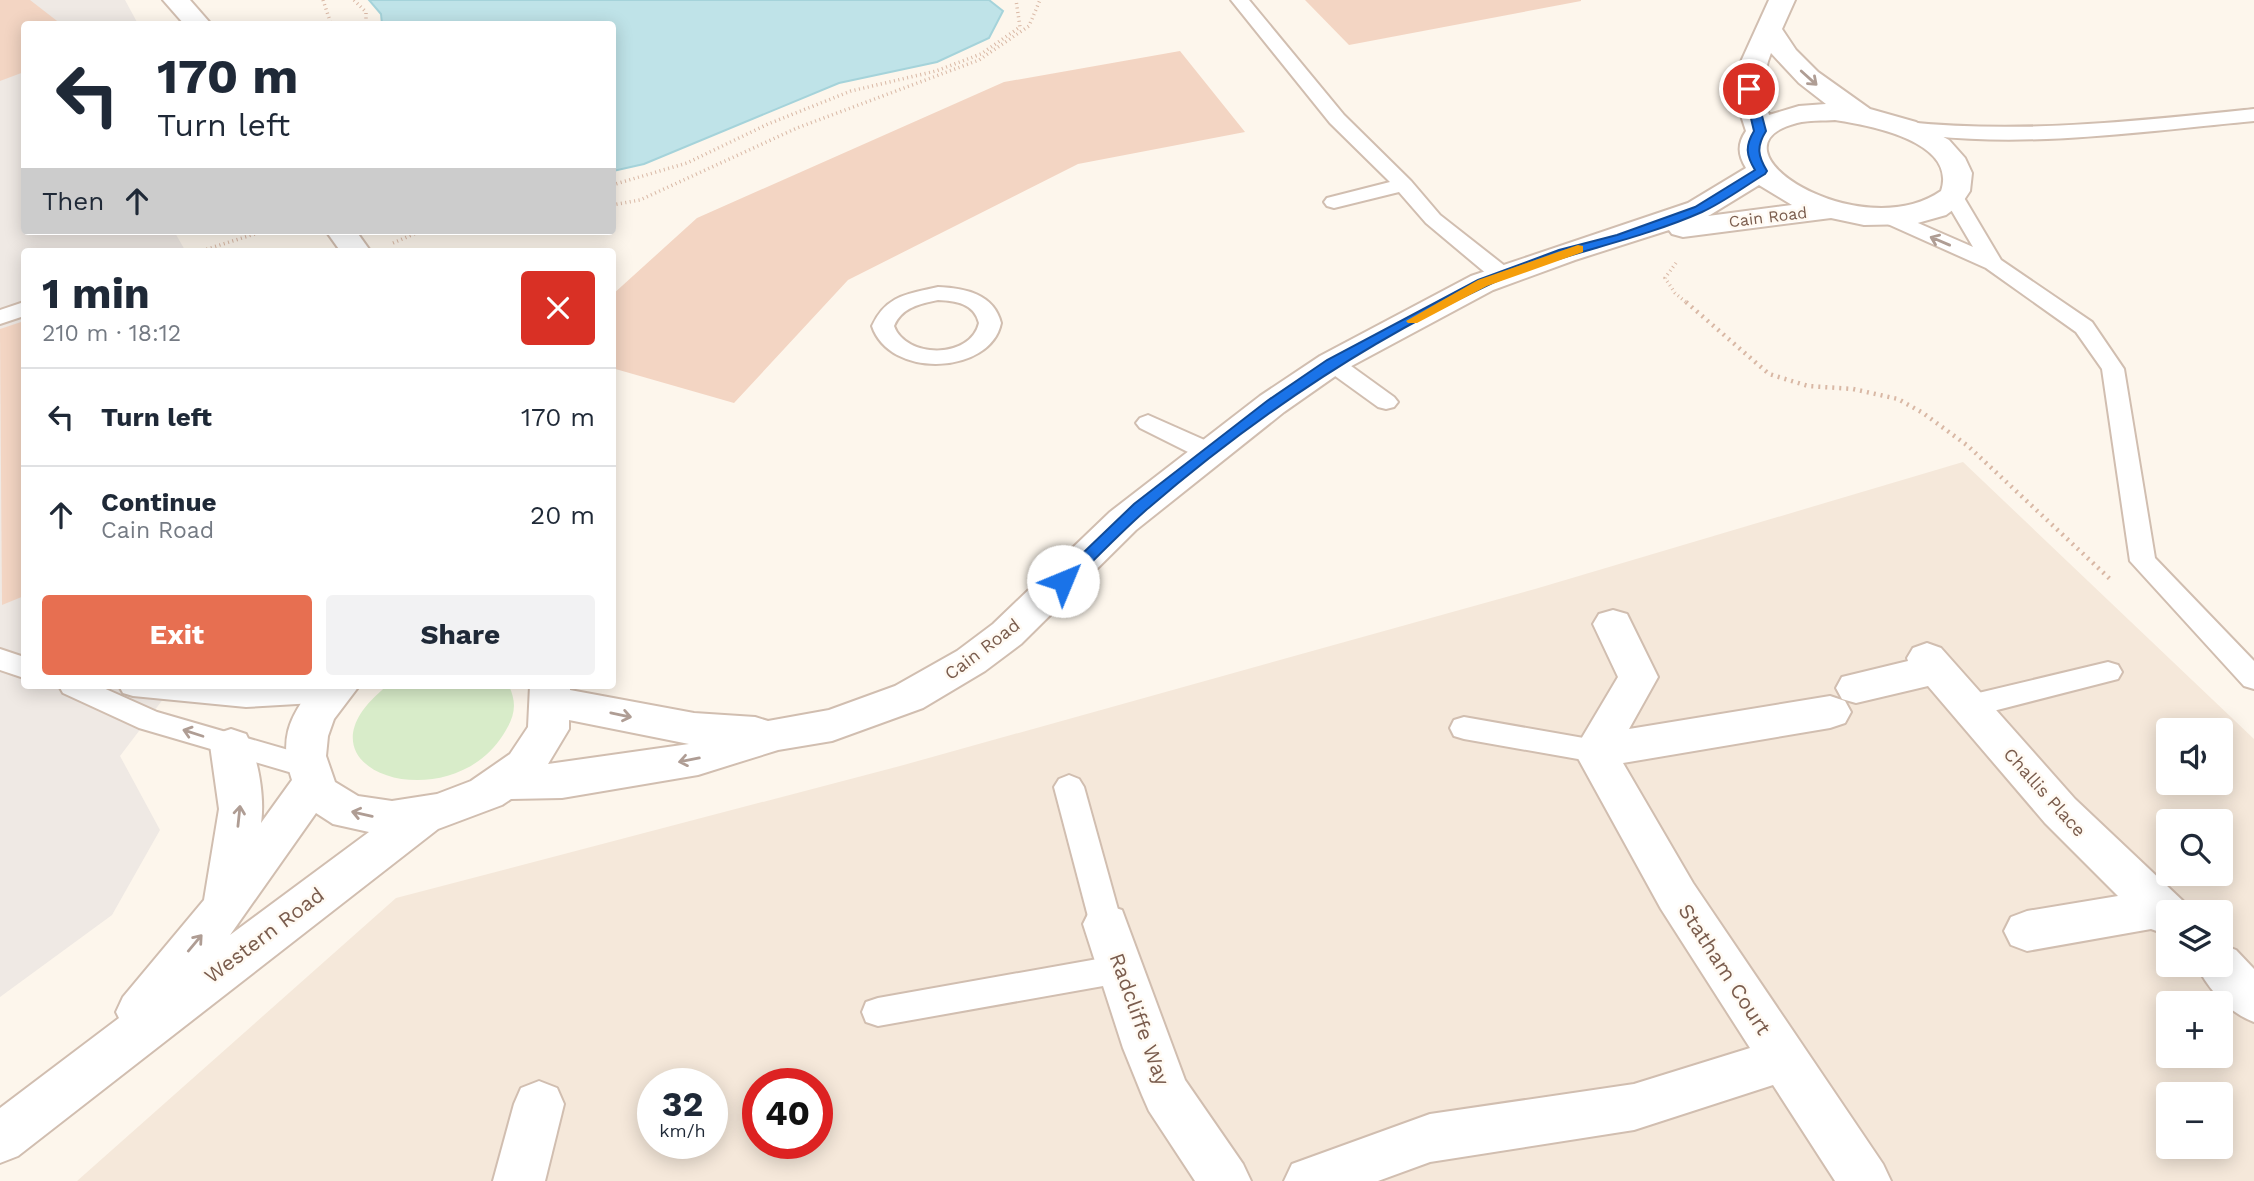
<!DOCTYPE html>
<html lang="en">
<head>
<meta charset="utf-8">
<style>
  :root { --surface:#fff; --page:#f2f2f3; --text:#1f2937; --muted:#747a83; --line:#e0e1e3; --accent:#e76f51 }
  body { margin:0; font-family:"Work Sans",sans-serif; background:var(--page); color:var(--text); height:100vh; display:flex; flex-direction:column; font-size:26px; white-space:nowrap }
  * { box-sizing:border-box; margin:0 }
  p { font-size:23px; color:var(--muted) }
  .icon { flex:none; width:38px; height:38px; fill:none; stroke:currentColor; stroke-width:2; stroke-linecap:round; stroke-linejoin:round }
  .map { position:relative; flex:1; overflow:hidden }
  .panel { position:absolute; left:21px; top:248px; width:595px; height:441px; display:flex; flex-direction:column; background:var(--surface); border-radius:7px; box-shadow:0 4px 18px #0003 }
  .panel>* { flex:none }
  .guide { position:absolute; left:21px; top:21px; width:595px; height:214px; border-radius:7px; box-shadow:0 4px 18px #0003; background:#fff; color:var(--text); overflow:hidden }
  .fabs { position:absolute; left:2156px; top:718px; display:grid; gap:14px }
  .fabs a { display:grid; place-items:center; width:77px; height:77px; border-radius:7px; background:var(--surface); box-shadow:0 4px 18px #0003; font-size:35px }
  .speed { position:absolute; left:637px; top:1068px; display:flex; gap:14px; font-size:35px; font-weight:700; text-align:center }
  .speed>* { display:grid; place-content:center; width:91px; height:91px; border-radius:50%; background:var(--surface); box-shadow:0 4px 18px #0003; line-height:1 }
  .speed small { font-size:18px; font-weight:400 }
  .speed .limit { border:10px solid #d22; background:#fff; color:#111 }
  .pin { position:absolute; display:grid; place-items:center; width:60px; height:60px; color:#fff; margin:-30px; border:4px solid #fff; border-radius:50%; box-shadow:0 2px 7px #0007 }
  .me { position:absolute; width:77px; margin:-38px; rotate:45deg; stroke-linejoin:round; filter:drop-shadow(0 0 5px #0008) }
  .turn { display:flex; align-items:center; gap:24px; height:147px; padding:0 21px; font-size:32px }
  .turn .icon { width:91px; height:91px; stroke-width:2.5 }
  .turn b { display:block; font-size:49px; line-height:60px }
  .then { display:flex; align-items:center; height:66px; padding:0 21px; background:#0003; gap:14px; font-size:26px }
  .round { display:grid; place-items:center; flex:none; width:74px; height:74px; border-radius:7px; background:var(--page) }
  .head { display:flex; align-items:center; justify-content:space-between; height:119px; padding:0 21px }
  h1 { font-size:42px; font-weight:700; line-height:52px }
  .button { display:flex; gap:14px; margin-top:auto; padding:14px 21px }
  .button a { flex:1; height:80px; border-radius:7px; background:var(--accent); color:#fff; font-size:28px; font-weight:700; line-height:80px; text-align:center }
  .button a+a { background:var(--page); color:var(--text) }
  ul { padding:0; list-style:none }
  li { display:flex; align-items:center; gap:21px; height:98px; padding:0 21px; border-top:2px solid var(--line) }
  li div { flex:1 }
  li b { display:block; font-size:26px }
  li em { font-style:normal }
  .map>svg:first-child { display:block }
  .residential { fill:#f5e8da; fill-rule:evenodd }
  .industrial { fill:#efe9e4 }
  .green { fill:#d8ecc9 }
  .water { fill:#bfe3e8; stroke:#a5d3da; stroke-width:2 }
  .building { fill:#f3d5c3 }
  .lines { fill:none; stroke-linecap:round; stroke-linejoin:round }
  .service-casing { stroke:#d1beb0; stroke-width:4 }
  .minor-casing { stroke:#d1beb0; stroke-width:4 }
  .tertiary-casing { stroke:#d1beb0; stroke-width:4 }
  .path-far1 { stroke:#d9b8a5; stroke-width:3.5; stroke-dasharray:1 3.5; stroke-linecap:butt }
  .path { stroke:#d9b8a5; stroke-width:4.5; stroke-dasharray:2 5; stroke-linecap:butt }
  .service { fill:#fff; fill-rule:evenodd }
  .minor { fill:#fff; fill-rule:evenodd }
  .tertiary { fill:#fff; fill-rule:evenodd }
  .oneway { stroke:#af9d94 }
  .route { fill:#1a73e8; stroke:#114b97; stroke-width:2 }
  .slow { fill:#f59e0b }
  .labels { text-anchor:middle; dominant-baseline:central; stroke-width:5; stroke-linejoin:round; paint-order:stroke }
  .far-street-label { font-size:16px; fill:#7a5c4d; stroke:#fffaf3 }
  .street-label { font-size:18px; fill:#7a5c4d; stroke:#fffaf3 }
  .near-street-label { font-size:21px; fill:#7a5c4d; stroke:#fffaf3 }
</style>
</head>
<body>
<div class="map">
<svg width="2254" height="1181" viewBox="0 0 2254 1181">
  <rect width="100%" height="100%" fill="#fdf6ec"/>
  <!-- residential -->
  <path class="residential" d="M 1963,462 L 2254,739 L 2254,1181 L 77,1181 L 396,898 L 900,766 L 1535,589 ZM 2168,730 L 2221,730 L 2221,782 L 2168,782 ZM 2168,821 L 2221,821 L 2221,873 L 2168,873 ZM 2168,912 L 2221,912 L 2221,964 L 2168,964 ZM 2168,1003 L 2221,1003 L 2221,1055 L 2168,1055 ZM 653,1083 L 712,1083 L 712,1143 L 653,1143 ZM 758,1083 L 817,1083 L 817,1143 L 758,1143 ZM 2168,1094 L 2221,1094 L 2221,1146 L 2168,1146 Z"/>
  <!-- industrial -->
  <polygon class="industrial" points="0,0 125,0 138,24 24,24 24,231 174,231 186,252 24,252 24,686 173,686 120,756 160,830 112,915 0,997"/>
  <!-- green -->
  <path class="green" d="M 387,686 L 509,686 C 518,705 514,718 503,735 C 447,823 282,769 387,686 Z"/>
  <!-- water -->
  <polygon class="water" points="369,0 989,0 1003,11 989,38 937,62 839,83 644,164 613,171 612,24 382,24 381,14"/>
  <!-- building -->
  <g class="building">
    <polygon points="0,0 30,0 61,24 24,24 24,72 0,81"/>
    <polygon points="1305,0 1581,0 1581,1 1349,45"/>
    <polygon points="1180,51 1245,132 1078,164 848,280 734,403 612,368 612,295 697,218 1004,82"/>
    <polygon points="24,321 24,596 2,605 0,329"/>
  </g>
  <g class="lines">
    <!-- service casing -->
    <g class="service-casing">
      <g id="service">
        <polygon points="1231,0 1249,0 1344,115 1411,181 1440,215 1510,270 1513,275 1510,280 1494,280 1426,223 1399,192 1334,208 1327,206 1324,202 1327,198 1390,182 1330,123"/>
        <path d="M 2254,109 L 2254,121 C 2147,131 2039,147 1932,136 C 1921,135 1903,137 1896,128 L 1906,122 C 2023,134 2138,121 2254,109 Z"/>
        <polygon points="1953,190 1960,192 1963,196 2001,260 2092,322 2124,369 2155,558 2254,661 2254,689 2244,686 2130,561 2102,369 2076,332 1986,268 1881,221 1878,217 1881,213 1895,213 1973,247 1943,196 1946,192"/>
        <path d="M 938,287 C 965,288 994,294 1001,323 C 991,374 890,380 872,326 C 886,295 908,294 938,287 ZM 938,300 C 956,301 974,303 979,323 C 971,359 906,359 894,326 C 902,307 920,304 938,300 Z"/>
        <polygon points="24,302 24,316 0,324 0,310"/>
        <polygon points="1332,356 1340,358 1394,397 1398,402 1394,407 1386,409 1378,407 1324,368 1321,363 1324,358"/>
        <polygon points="1148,415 1218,446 1221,452 1218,458 1209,460 1200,458 1140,428 1136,423 1140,418"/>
        <polygon points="0,649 24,657 24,678 0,670"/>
        <polygon points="2108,662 2118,665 2122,672 2118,679 1970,717 1960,713 1956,706 1960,699 1970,695"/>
        <polygon points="59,686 99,686 157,712 316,758 320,766 316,774 306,777 139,728 63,693"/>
        <polygon points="119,686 343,686 346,692 342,699 332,702 246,707 133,696 123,693"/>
        <polygon points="1464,717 1595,740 1605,743 1609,751 1605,759 1595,762 1464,739 1454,736 1450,728 1454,720"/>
        <polygon points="1069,775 1079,779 1084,787 1122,924 1117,933 1106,937 1095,933 1090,924 1054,787 1059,779"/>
        <polygon points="1120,955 1131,959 1136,969 1131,979 1120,983 878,1026 866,1022 862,1012 866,1002 878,998"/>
      </g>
    </g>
    <!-- minor casing -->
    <g class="minor-casing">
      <g id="minor">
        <polygon points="1613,610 1627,614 1658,677 1629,729 1830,696 1845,701 1851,712 1845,723 1830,728 1623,763 1693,883 1883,1164 1891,1181 1835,1181 1773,1085 1634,1130 1430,1162 1378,1181 1284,1181 1292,1164 1430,1114 1634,1084 1750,1048 1661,909 1574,751 1618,677 1593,624 1599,614"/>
        <polygon points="1927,643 1941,648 2075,799 2184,902 2189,912 2168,912 2168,935 2151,929 2027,951 2011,945 2004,931 2011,917 2027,911 2118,896 2045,823 1928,686 1856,703 1842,699 1836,688 1842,677 1908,661 1907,658 1913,648"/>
        <polygon points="1106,905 1122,910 1185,1080 1243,1164 1251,1181 1195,1181 1149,1111 1142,1095 1123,1048 1083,924 1090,910"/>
        <path d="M 2221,944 L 2236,950 L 2254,969 L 2254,1022 C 2229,1013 2207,988 2196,964 L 2221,964 Z"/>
        <polygon points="539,1081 557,1088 564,1104 545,1181 493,1181 514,1104 521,1088"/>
      </g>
    </g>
    <!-- tertiary casing -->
    <g class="tertiary-casing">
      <g id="tertiary">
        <polygon points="163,0 190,0 211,24 184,24"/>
        <path d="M 1769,0 L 1795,0 L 1782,29 L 1796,50 L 1818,72 L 1870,109 L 1916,122 L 1949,140 L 1965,158 L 1972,173 L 1970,191 L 1962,203 L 1946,215 L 1914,224 L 1864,225 L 1831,218 L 1683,237 L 1672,234 L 1669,230 L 1575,260 L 1493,290 L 1344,370 L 1284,412 L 1136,530 L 1021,644 L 985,671 L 923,708 L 832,741 L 778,750 L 698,775 L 562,798 L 511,799 L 502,805 L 438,829 L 18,1156 L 0,1163 L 0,1108 L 119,1018 L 116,1012 L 123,997 L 204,900 L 219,809 L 210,745 L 216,734 L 231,729 L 246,734 C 258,757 265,797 261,823 L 292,780 C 279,741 288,717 314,686 L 359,686 L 334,719 L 328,736 L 326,756 L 335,782 L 358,796 L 392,801 L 437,794 L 471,781 L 510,754 L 528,727 L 530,686 L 570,686 L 570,690 L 694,713 L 755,717 L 768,721 L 829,710 L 895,686 L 957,651 L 993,624 L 1110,512 L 1260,396 L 1320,356 L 1471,276 L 1688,203 L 1746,168 C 1738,155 1737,144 1746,131 L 1736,100 L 1739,66 ZM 1771,53 L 1799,83 L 1826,104 L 1799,106 L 1769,115 C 1762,94 1763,72 1771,53 ZM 1835,120 C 1868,125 1958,141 1941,191 C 1860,247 1700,148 1797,123 C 1809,120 1823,121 1835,120 ZM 1759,185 L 1792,205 L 1708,216 L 1710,215 ZM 569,720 L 689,744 L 548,764 L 569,729 ZM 316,813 L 333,824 L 369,832 L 230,935 Z"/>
        <polygon points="326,231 356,231 371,252 341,252"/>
      </g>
    </g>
    <!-- path-far1 -->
    <g class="path-far1">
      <polyline points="323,0 331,24"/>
      <polyline points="354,0 366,12 366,24"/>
      <polyline points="612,185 687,163 768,124 851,91 936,71 981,54 1020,27 1016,0"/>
      <polyline points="612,205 640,200 797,128 979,60 1029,26 1040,0"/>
      <polyline points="393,243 421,231"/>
      <polyline points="198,252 264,231"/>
      <polyline points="1676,263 1665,278 1675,293 1688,304"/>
    </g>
    <!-- path -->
    <polyline class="path" points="1686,302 1769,374 1808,386 1853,389 1898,399 1923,413 1968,446 2110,579"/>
    <!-- service -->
    <use href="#service" class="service"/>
    <!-- minor -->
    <use href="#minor" class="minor"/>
    <!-- tertiary -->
    <use href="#tertiary" class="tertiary"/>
  </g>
  <!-- one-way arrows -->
  <defs><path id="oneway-shaft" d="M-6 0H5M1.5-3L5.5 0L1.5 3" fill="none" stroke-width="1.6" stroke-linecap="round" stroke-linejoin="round" transform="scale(1.75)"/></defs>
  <g class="oneway">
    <use href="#oneway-shaft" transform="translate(1809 78) rotate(42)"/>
    <use href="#oneway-shaft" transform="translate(1940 241) rotate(-157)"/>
    <use href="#oneway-shaft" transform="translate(621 715) rotate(12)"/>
    <use href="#oneway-shaft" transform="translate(193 733) rotate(-162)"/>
    <use href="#oneway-shaft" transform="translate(689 760) rotate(169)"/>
    <use href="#oneway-shaft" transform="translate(362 814) rotate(-167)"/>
    <use href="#oneway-shaft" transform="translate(239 816) rotate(-84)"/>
    <use href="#oneway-shaft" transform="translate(195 943) rotate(-50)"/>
  </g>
  <!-- route -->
  <path class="route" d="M 1749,86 L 1755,89 L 1766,131 C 1756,147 1758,156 1767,171 L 1765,174 C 1745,186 1724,202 1702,212 C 1632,243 1555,254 1486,286 C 1362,344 1248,422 1145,511 C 1119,534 1094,560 1069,585 L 1058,585 L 1055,581 L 1058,577 L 1134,504 L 1267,401 L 1327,360 L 1478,280 L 1559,250 L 1617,235 L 1695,207 L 1755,170 C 1746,155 1745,146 1754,131 L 1744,89 Z"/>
  <!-- slow -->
  <polygon class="slow" points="1578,245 1583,246 1583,252 1487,286 1417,323 1408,323 1406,321 1478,280"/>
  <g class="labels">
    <!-- far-street labels -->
    <g class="far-street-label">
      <text transform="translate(1768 217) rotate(-7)">Cain Road</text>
    </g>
    <!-- street labels -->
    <g class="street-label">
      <text transform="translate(982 649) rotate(-37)">Cain Road</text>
      <text transform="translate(2045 792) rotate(48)">Challis Place</text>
    </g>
    <!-- near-street labels -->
    <g class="near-street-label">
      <text transform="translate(264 935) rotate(-37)">Western Road</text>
      <text transform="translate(1725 969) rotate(57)">Statham Court</text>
      <text transform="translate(1140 1019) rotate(70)">Radcliffe Way</text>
    </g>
  </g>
</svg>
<div class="fabs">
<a><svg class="icon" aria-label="sound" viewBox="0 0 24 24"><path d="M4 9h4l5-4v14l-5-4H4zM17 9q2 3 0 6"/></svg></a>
<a><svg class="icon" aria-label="search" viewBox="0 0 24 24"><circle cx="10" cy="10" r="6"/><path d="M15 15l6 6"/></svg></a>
<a><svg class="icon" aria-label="layers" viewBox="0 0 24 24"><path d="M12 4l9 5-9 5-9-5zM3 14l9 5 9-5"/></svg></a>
<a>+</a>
<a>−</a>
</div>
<div class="speed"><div>32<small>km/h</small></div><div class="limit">40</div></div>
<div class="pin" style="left:1749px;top:89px;background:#d93025"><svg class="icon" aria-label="arrive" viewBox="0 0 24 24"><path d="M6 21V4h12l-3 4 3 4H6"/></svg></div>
<svg class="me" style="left:1063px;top:581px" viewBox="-20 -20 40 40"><circle r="19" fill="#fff"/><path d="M0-13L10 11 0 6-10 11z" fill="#1a73e8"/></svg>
<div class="guide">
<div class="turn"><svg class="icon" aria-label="left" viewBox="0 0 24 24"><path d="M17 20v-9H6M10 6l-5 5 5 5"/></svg><div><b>170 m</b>Turn left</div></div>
<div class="then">Then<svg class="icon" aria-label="ahead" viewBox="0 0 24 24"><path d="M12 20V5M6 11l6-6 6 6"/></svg></div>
</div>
<section class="panel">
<div class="head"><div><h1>1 min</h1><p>210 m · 18:12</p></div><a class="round" style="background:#d93025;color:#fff"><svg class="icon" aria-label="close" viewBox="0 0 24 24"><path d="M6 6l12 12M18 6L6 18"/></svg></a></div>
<ul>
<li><svg class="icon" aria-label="left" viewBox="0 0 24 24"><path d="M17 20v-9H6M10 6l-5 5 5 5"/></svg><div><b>Turn left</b></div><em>170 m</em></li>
<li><svg class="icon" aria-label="ahead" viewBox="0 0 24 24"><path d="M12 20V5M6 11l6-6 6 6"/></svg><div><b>Continue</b><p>Cain Road</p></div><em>20 m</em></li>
</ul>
<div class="button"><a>Exit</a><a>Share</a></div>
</section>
</div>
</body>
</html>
